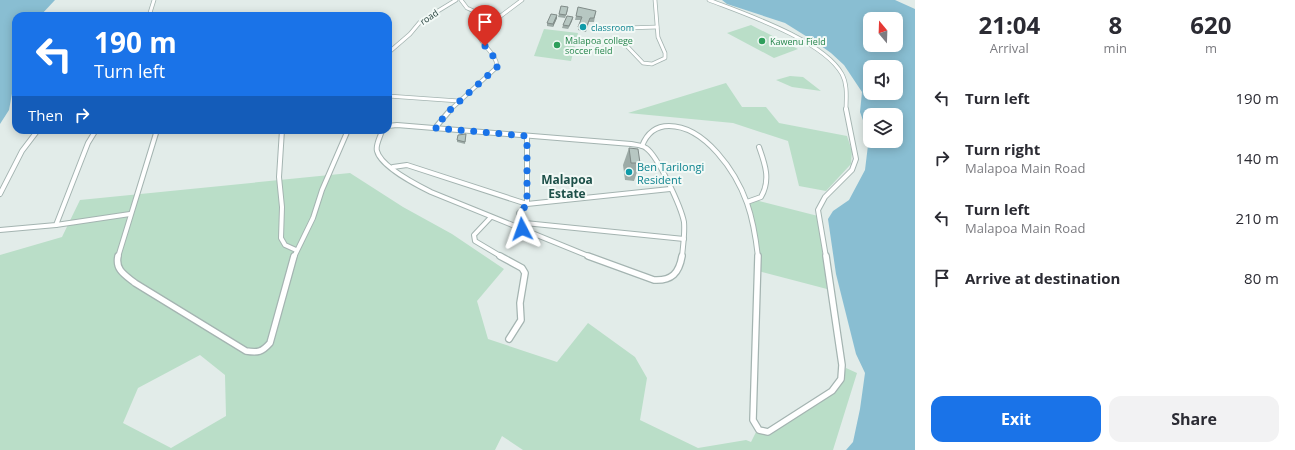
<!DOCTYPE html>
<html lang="en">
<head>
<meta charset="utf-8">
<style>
  :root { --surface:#fff; --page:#f2f2f3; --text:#2b2b33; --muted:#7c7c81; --accent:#1a73e8 }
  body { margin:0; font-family:"Open Sans",sans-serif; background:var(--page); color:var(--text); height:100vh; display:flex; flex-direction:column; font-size:15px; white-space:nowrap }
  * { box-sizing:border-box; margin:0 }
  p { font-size:13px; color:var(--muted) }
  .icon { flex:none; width:22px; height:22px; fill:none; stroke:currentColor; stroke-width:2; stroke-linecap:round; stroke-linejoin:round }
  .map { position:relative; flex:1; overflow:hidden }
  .details { display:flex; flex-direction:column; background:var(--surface); width:380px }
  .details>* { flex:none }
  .top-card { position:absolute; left:12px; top:12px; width:380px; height:122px; border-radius:12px; box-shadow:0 2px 10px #0003; background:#1a73e8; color:#fff; overflow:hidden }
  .needle { width:26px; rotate:341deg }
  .fabs { position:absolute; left:863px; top:12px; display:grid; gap:8px }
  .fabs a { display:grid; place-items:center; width:40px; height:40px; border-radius:8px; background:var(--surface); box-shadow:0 2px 10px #0003; font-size:20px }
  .pin { position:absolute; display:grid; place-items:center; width:34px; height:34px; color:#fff; margin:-41px -17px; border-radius:50% 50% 50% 0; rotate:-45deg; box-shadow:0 0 4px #0007 }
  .pin .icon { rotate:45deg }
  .me { position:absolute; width:44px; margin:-22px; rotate:356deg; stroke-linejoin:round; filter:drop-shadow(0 0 3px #0008) }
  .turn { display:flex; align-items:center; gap:14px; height:84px; padding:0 16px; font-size:18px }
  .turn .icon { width:52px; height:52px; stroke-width:2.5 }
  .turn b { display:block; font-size:28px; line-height:34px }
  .then { display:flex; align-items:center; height:38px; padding:0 16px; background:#0003; gap:8px; font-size:15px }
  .eta { display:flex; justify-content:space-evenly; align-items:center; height:68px; text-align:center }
  .eta b { font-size:24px; font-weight:700; line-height:28px }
  .cta { display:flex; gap:8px; margin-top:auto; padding:8px 16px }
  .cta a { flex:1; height:46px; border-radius:12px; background:var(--accent); color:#fff; font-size:16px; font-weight:700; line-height:46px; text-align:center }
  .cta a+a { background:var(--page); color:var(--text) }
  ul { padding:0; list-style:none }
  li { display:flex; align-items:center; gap:12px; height:60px; padding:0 16px }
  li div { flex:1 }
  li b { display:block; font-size:15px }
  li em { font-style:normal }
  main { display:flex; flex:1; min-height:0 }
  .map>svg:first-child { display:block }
  .green { fill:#badec8; fill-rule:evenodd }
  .water { fill:#89bed2; fill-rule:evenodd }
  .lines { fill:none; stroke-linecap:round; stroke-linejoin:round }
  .minor-far2-casing { stroke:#a4b4b1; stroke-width:4.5 }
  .minor-far1-casing { stroke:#a4b4b1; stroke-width:6 }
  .minor-casing { stroke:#a4b4b1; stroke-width:8 }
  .minor-far2 { stroke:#fff; stroke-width:3 }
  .minor-far1 { stroke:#fff; stroke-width:4 }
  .minor { stroke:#fff; stroke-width:5.5 }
  .wall { fill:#9daba7 }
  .shaded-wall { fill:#808b88 }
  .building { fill:#b7c7c2; stroke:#808b88 }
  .route { stroke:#1a73e8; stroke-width:7; stroke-dasharray:0 12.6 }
  .culture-dot { fill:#0f9aa8; stroke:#f2f9f6; stroke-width:1.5 }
  .leisure-dot { fill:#2e9e5b; stroke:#f2f9f6; stroke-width:1.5 }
  .labels { text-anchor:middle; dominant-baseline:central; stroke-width:4; stroke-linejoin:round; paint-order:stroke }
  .far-street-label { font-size:9px; fill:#213d39; stroke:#f2f9f6 }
  .far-culture-label { font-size:9px; fill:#0d838f; stroke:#f2f9f6; text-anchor:start }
  .far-leisure-label { font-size:9px; fill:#27864d; stroke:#f2f9f6; text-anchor:start }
  .culture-label { font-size:11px; fill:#0d838f; stroke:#f2f9f6; text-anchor:start }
  .neighbourhood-label { font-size:12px; font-weight:bold; fill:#1d5049; stroke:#f2f9f6 }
</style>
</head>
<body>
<main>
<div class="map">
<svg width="915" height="450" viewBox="0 0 915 450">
  <rect width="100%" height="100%" fill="#e2ece9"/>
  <!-- green -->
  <g class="green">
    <polygon points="751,25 798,49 774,58 727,33"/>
    <polygon points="544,29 578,33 571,61 534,56"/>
    <polygon points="790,76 803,77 821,91 792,87 776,80"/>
    <polygon points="726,83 742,107 766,107 779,123 847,136 852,151 851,164 826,191 799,186 788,141 733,123 628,113"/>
    <path d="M 350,173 L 403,207 L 452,234 L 504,269 L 477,301 L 488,339 L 557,362 L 588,323 L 635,357 L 647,378 L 640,420 L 698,448 L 746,440 L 751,442 L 756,432 L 770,435 L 833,389 L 842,379 L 846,368 L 857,373 L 833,450 L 523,450 L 502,436 L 495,450 L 0,450 L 0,255 L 62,237 L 80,200 ZM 200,355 L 225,375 L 226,416 L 171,448 L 123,423 L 138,388 Z"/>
    <polygon points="755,200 818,216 827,289 758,271 757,241 748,203"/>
  </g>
  <!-- water -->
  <g class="water">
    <polygon points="0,0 55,0 40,16 16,16 16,72 9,110 0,124"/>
    <path d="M 722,0 L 895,0 L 915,9 L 915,450 L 846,450 L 853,442 L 860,409 L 865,373 L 856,354 L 836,274 L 828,219 L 833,211 L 849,200 L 865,170 L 869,137 L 860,112 L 862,92 L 844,65 L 831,53 L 817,43 L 785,23 L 727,4 ZM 870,19 L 896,19 L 896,45 L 870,45 ZM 870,67 L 896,67 L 896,93 L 870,93 ZM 870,115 L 896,115 L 896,141 L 870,141 Z"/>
  </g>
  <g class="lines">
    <!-- minor-far2 casing -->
    <g class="minor-far2-casing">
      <g id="minor-far2">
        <polyline points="461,0 467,8 494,20"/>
        <path d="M 709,0 C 745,14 823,40 842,74 C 848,85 846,99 846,110"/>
        <polyline points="149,16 154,0"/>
        <polyline points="626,28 657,27"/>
        <polyline points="623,42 643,63 652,64 665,58 665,53 658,37 655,0"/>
        <polyline points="388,53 410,34 420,22 456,0"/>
        <polyline points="388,96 459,101"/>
        <path d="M 450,110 L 497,67 C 497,53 481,46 478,33 L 522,0"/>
      </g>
    </g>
    <!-- minor-far1 casing -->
    <g class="minor-far1-casing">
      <g id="minor-far1">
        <path d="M 388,126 L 397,125 L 631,144 C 636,145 642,145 646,148 C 658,156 681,207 684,222 C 685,234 683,245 682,257"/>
        <polyline points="435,128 451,109"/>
        <polyline points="282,130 279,177 282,207 281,238 285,245 296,250"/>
        <path d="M 382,130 C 381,136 375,145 377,151 C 381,167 417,185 431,192 L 591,257"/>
        <polyline points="527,136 527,204 519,213 525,223 684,239"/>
        <path d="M 642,146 C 647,133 655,126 669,126 C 705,126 736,172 747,203 C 753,220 756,239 758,257"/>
        <polyline points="393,167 407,165 527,204 670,189"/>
        <polyline points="0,194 22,151 38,130"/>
        <path d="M 747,202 L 761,197 C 771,180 765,164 759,147"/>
        <polyline points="491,217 474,235 475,241 502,257"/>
        <polyline points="56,225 88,143 96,130"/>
        <polyline points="0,230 56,225 130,214"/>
        <polyline points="118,257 157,130"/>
        <polyline points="294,257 313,218 322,190 348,130"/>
        <polyline points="826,257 818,210 825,197 852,170 856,159 846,109"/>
      </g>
    </g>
    <!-- minor casing -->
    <g class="minor-casing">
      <g id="minor">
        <path d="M 118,256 C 115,270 125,275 135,283 L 246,351 C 258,353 262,352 270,343 L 294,256"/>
        <polyline points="500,256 522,268 525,273 520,303 521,320 509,339"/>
        <path d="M 588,256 L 654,280 C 672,281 679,273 682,256"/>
        <polyline points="758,256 753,420 759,430 768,432 832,391 841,379 842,365 826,256"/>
      </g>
    </g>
    <!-- minor-far2 -->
    <use href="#minor-far2" class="minor-far2"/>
    <!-- minor-far1 -->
    <use href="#minor-far1" class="minor-far1"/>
    <!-- minor -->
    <use href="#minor" class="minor"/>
  </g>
  <!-- wall -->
  <g class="wall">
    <polygon points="568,10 565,18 558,17 559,14"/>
    <polygon points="596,11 594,22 589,22 586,32 578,30 581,20 575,20 576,16"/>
    <polygon points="557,15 557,18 553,27 547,26 547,23"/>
    <polygon points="573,17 572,21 568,29 562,28 563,25"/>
    <polygon points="466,134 465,144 457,142 457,140"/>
    <polygon points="629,148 640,163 634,181 625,180 623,165"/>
  </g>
  <!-- shaded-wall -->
  <g class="shaded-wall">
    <polygon points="557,15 557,18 553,27 553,24"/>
    <polygon points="573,17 572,21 568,29 569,26"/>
  </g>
  <!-- building -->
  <g class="building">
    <polygon points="561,6 568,7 566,15 559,14"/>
    <polygon points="578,7 596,11 594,18 590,18 586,28 578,27 582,17 576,16"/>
    <polygon points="551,14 557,15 553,24 547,23"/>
    <polygon points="567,16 573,17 569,26 563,25"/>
    <polygon points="466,134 465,142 457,140 458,135"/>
    <polygon points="629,148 638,149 640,163 631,163"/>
  </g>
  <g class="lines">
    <!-- route -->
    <polyline class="route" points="485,46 497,61 497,67 449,111 435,128 527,136 527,204 520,213 525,223 522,229"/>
  </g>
  <!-- markers -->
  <g class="culture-dot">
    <circle cx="583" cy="27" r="4"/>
    <circle cx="629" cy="172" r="4"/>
  </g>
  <g class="leisure-dot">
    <circle cx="762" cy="41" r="4"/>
    <circle cx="557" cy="45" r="4"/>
  </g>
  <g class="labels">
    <!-- far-street labels -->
    <g class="far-street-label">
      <text transform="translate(429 17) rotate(-33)">road</text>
    </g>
    <!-- far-culture labels -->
    <g class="far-culture-label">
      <text x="591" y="27">classroom</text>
    </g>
    <!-- far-leisure labels -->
    <g class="far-leisure-label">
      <text x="565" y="40">Malapoa college<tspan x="565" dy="10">soccer field</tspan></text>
      <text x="770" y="41">Kawenu Field</text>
    </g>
    <!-- culture labels -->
    <g class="culture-label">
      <text x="637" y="166">Ben Tarilongi<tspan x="637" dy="13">Resident</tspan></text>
    </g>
    <!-- neighbourhood labels -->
    <g class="neighbourhood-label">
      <text x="567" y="179">Malapoa<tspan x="567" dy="14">Estate</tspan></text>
    </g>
  </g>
</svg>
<div class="fabs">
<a><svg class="needle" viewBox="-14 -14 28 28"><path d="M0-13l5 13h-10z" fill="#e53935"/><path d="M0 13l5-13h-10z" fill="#7c7c81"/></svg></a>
<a><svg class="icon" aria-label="sound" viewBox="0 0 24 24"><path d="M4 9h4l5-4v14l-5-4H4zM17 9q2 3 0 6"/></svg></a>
<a><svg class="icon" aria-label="layers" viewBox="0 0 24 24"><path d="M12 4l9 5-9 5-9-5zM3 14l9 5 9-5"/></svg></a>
</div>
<div class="pin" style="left:485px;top:46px;background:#d93025"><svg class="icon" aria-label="arrive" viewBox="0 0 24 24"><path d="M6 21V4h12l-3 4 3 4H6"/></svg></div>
<svg class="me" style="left:522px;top:229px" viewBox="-20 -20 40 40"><path d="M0-17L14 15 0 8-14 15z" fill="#1a73e8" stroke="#fff" stroke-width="4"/></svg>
<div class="top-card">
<div class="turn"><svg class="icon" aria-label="left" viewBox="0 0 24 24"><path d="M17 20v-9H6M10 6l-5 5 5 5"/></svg><div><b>190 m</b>Turn left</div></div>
<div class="then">Then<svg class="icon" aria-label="right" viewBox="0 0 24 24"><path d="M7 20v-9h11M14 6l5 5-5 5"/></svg></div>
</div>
</div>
<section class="details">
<div class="eta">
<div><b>21:04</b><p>Arrival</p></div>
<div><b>8</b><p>min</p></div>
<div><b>620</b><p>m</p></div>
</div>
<ul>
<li><svg class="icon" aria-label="left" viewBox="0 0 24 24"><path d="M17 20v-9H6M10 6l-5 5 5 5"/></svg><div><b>Turn left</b></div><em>190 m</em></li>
<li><svg class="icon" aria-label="right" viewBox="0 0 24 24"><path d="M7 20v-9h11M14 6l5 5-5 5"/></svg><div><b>Turn right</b><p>Malapoa Main Road</p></div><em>140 m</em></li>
<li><svg class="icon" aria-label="left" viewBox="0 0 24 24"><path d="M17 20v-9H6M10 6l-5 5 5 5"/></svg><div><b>Turn left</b><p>Malapoa Main Road</p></div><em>210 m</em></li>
<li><svg class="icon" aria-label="arrive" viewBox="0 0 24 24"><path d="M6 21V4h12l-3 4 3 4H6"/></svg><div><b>Arrive at destination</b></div><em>80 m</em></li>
</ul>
<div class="cta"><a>Exit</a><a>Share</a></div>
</section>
</main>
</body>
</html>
